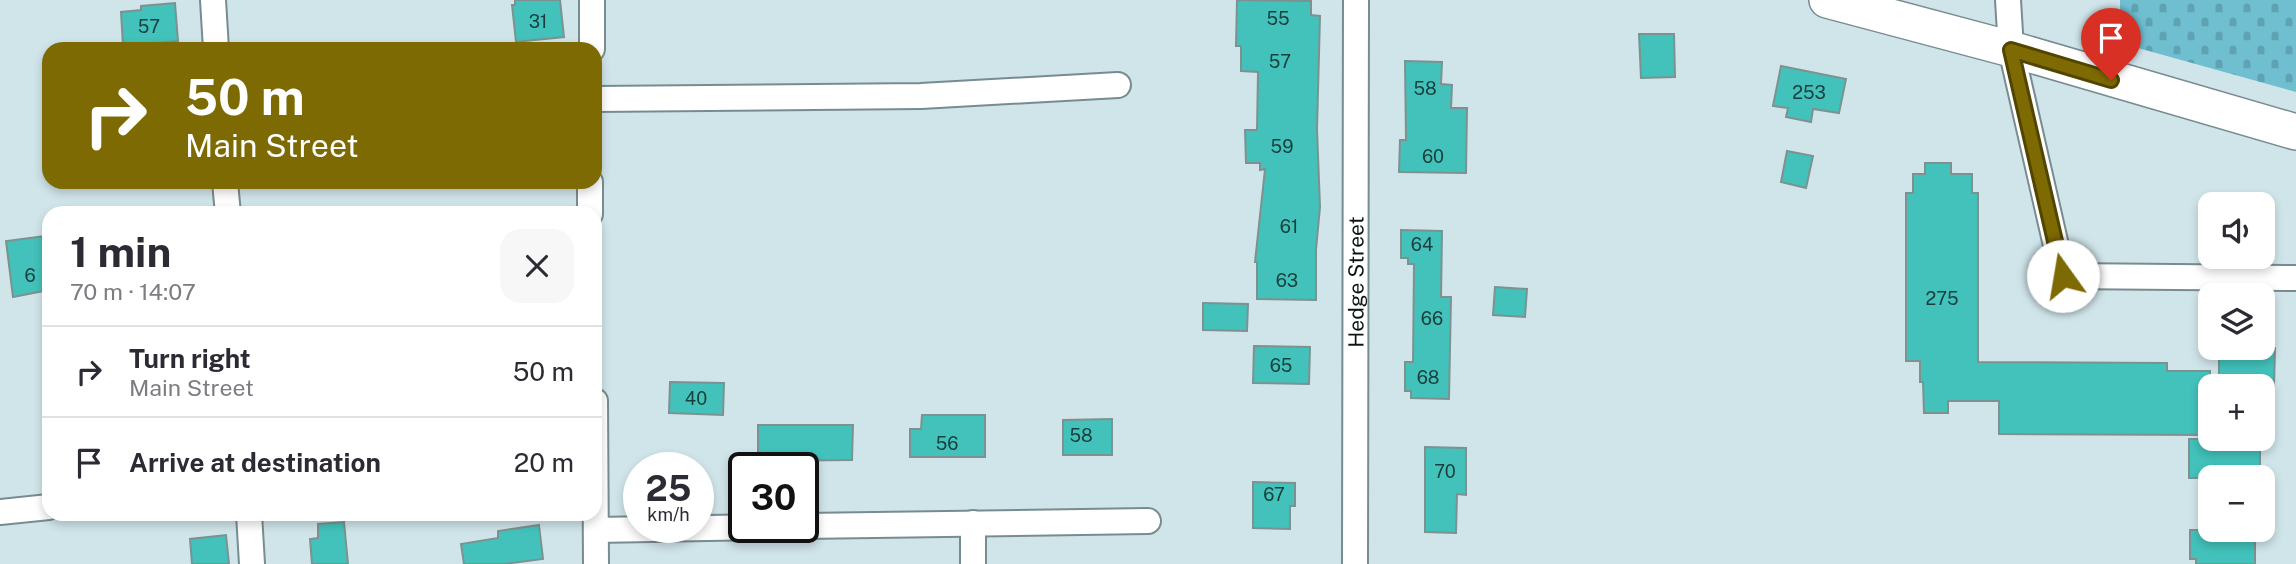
<!DOCTYPE html>
<html lang="en">
<head>
<meta charset="utf-8">
<style>
  :root { --surface:#fff; --page:#f7f7f7; --text:#2b2b33; --muted:#7c7c81; --line:#e1e1e2 }
  body { margin:0; font-family:"Public Sans",sans-serif; background:var(--page); color:var(--text); height:100vh; display:flex; flex-direction:column; font-size:26px; white-space:nowrap }
  * { box-sizing:border-box; margin:0 }
  p { font-size:23px; color:var(--muted) }
  .icon { flex:none; width:38px; height:38px; fill:none; stroke:currentColor; stroke-width:2; stroke-linecap:round; stroke-linejoin:round }
  .map { position:relative; flex:1; overflow:hidden }
  .side { position:absolute; left:42px; top:206px; width:560px; height:315px; display:flex; flex-direction:column; background:var(--surface); border-radius:21px; box-shadow:0 4px 10px #0003 }
  .side>* { flex:none }
  .banner { position:absolute; left:42px; top:42px; width:560px; height:147px; border-radius:21px; box-shadow:0 4px 10px #0003; background:#7e6a02; color:#fff; overflow:hidden }
  .fabs { position:absolute; left:2198px; top:192px; display:grid; gap:14px }
  .fabs a { display:grid; place-items:center; width:77px; height:77px; border-radius:14px; background:var(--surface); box-shadow:0 4px 10px #0003; font-size:35px }
  .speed { position:absolute; left:623px; top:452px; display:flex; gap:14px; font-size:35px; font-weight:700; text-align:center }
  .speed>* { display:grid; place-content:center; width:91px; height:91px; border-radius:50%; background:var(--surface); box-shadow:0 4px 10px #0003; line-height:1 }
  .speed small { font-size:18px; font-weight:400 }
  .speed .limit { border:4px solid #111; border-radius:10px; background:#fff; color:#111 }
  .pin { position:absolute; display:grid; place-items:center; width:60px; height:60px; color:#fff; margin:-72px -30px; border-radius:50% 50% 50% 0; rotate:-45deg; box-shadow:0 0 7px #0007 }
  .pin .icon { rotate:45deg }
  .me { position:absolute; width:77px; margin:-38px; rotate:347deg; stroke-linejoin:round; filter:drop-shadow(0 0 5px #0008) }
  .turn { display:flex; align-items:center; gap:24px; height:147px; padding:0 28px; font-size:32px }
  .turn .icon { width:91px; height:91px; stroke-width:2.5 }
  .turn b { display:block; font-size:49px; line-height:60px }
  .round { display:grid; place-items:center; flex:none; width:74px; height:74px; border-radius:21px; background:var(--page) }
  .head { display:flex; align-items:center; justify-content:space-between; height:119px; padding:0 28px }
  h1 { font-size:42px; font-weight:700; line-height:52px }
  ul { padding:0; list-style:none }
  li { display:flex; align-items:center; gap:21px; height:91px; padding:0 28px; border-top:2px solid var(--line) }
  li div { flex:1 }
  li b { display:block; font-size:26px }
  li em { font-style:normal }
  .map>svg:first-child { display:block }
  .cemetery { fill:url(#cemetery-stones) }
  .building { fill:#42c2bb; stroke:#7d9290; stroke-width:2 }
  .lines { fill:none; stroke-linecap:round; stroke-linejoin:round }
  .minor-casing { stroke:#788c90; stroke-width:28 }
  .secondary-casing { stroke:#788c90; stroke-width:38 }
  .minor { stroke:#fff; stroke-width:24 }
  .secondary { stroke:#fff; stroke-width:35 }
  .route-casing { stroke:#524501; stroke-width:18 }
  .route { stroke:#7e6a02; stroke-width:12 }
  .labels { text-anchor:middle; dominant-baseline:central; stroke-width:5; stroke-linejoin:round; paint-order:stroke }
  .number-label { font-size:18px; fill:#1a403e }
  .street-label { font-size:21px; fill:#0c1415; stroke:#ddf2f7 }
</style>
</head>
<body>
<div class="map">
<svg width="2296" height="564" viewBox="0 0 2296 564">
  <defs>
    <pattern id="cemetery-stones" width="16" height="16" patternUnits="userSpaceOnUse" patternTransform="scale(1.75)"><rect width="16" height="16" fill="#6fbfd1"/><path d="M2 7V4a2 2 0 0 1 4 0v3zM10 15v-3a2 2 0 0 1 4 0v3z" fill="#5fa3b3"/></pattern>
  </defs>
  <rect width="100%" height="100%" fill="#d0e5ea"/>
  <!-- cemetery -->
  <polygon class="cemetery" points="2120,0 2296,0 2296,92 2120,43"/>
  <!-- building -->
  <g class="building">
    <polygon points="515,0 560,0 564,37 516,42 512,5 515,5"/>
    <polygon points="1237,0 1311,1 1311,15 1320,16 1317,129 1320,207 1316,250 1316,300 1257,299 1257,262 1255,262 1265,169 1260,170 1260,163 1246,163 1245,130 1257,130 1258,72 1241,71 1241,46 1236,46"/>
    <polygon points="175,3 178,41 123,46 121,12 141,10 141,6"/>
    <polygon points="1639,34 1674,34 1675,77 1641,78"/>
    <polygon points="1405,61 1442,62 1441,84 1452,85 1451,108 1467,108 1466,173 1399,172 1400,140 1406,140"/>
    <polygon points="1781,66 1846,79 1839,113 1813,109 1811,122 1786,117 1788,108 1773,106"/>
    <polygon points="1787,151 1813,156 1806,188 1781,182"/>
    <polygon points="1925,163 1951,163 1951,174 1972,174 1972,193 1978,193 1978,362 2167,363 2167,371 2210,371 2210,435 1999,434 1999,401 1948,401 1948,413 1924,413 1923,382 1920,382 1920,361 1906,361 1906,193 1913,193 1913,174 1925,174"/>
    <polygon points="1401,230 1442,231 1441,297 1451,297 1449,399 1411,398 1411,391 1405,391 1405,362 1413,362 1414,264 1408,264 1408,258 1401,258"/>
    <polygon points="46,236 49,290 13,297 6,241"/>
    <polygon points="1495,287 1527,289 1525,317 1493,315"/>
    <polygon points="1203,303 1248,304 1247,331 1203,330"/>
    <polygon points="1254,346 1310,347 1309,384 1253,383"/>
    <polygon points="2219,348 2275,348 2274,387 2219,387"/>
    <polygon points="670,382 724,383 723,415 669,413"/>
    <polygon points="922,415 985,415 985,457 910,457 910,429 921,429"/>
    <polygon points="1112,419 1112,455 1063,455 1063,420"/>
    <polygon points="758,425 853,425 852,460 758,461"/>
    <rect x="2189" y="439" width="71" height="39"/>
    <polygon points="1425,447 1466,448 1466,495 1457,494 1456,533 1425,532"/>
    <polygon points="1253,482 1295,483 1295,506 1290,506 1290,529 1253,528"/>
    <polygon points="344,522 348,564 312,564 310,539 318,538 318,524"/>
    <polygon points="539,525 543,559 504,564 464,564 461,544 498,538 498,531"/>
    <polygon points="2190,530 2255,530 2255,564 2196,564 2196,559 2190,559"/>
    <polygon points="226,535 229,564 192,564 190,539"/>
  </g>
  <g class="lines">
    <!-- minor casing -->
    <g class="minor-casing">
      <g id="minor">
        <polyline points="213,0 216,49"/>
        <polyline points="2008,0 2011,49 2063,276 2296,278"/>
        <polyline points="592,49 592,0"/>
        <polyline points="595,99 921,96 1118,85"/>
        <polyline points="225,182 228,214"/>
        <polyline points="590,214 590,182"/>
        <polyline points="595,401 596,564"/>
        <polyline points="0,512 49,507"/>
        <polyline points="249,514 252,564"/>
        <polyline points="803,526 1148,521"/>
        <polyline points="596,530 771,527"/>
        <polyline points="973,564 973,523"/>
        <path id="s1" d="M 1355,564 L 1356,0"/>
      </g>
    </g>
    <!-- secondary casing -->
    <g class="secondary-casing">
      <polyline id="secondary" points="1827,0 2011,49 2296,132"/>
    </g>
    <!-- minor -->
    <use href="#minor" class="minor"/>
    <!-- secondary -->
    <use href="#secondary" class="secondary"/>
  </g>
  <g class="lines">
    <!-- route casing -->
    <g class="route-casing">
      <polyline id="route" points="2063,276 2011,50 2111,80"/>
    </g>
    <!-- route -->
    <use href="#route" class="route"/>
  </g>
  <g class="labels">
    <!-- number labels -->
    <g class="number-label">
      <text x="1278" y="18">55</text>
      <text x="538" y="21">31</text>
      <text x="149" y="26">57</text>
      <text x="1280" y="61">57</text>
      <text x="1425" y="88">58</text>
      <text x="1809" y="92">253</text>
      <text x="1282" y="146">59</text>
      <text x="1433" y="156">60</text>
      <text x="1289" y="226">61</text>
      <text x="1422" y="244">64</text>
      <text x="30" y="275">6</text>
      <text x="1287" y="280">63</text>
      <text x="1942" y="298">275</text>
      <text x="1432" y="318">66</text>
      <text x="1281" y="365">65</text>
      <text x="1428" y="377">68</text>
      <text x="696" y="398">40</text>
      <text x="1081" y="435">58</text>
      <text x="947" y="443">56</text>
      <text x="1445" y="471">70</text>
      <text x="1274" y="494">67</text>
    </g>
    <!-- street labels -->
    <g class="street-label">
      <text stroke="none"><textPath href="#s1" startOffset="282">Hedge Street</textPath></text>
    </g>
  </g>
</svg>
<div class="fabs">
<a><svg class="icon" aria-label="sound" viewBox="0 0 24 24"><path d="M4 9h4l5-4v14l-5-4H4zM17 9q2 3 0 6"/></svg></a>
<a><svg class="icon" aria-label="layers" viewBox="0 0 24 24"><path d="M12 4l9 5-9 5-9-5zM3 14l9 5 9-5"/></svg></a>
<a>+</a>
<a>−</a>
</div>
<div class="speed"><div>25<small>km/h</small></div><div class="limit">30</div></div>
<div class="pin" style="left:2111px;top:80px;background:#d93025"><svg class="icon" aria-label="arrive" viewBox="0 0 24 24"><path d="M6 21V4h12l-3 4 3 4H6"/></svg></div>
<svg class="me" style="left:2063px;top:276px" viewBox="-20 -20 40 40"><circle r="19" fill="#fff"/><path d="M0-13L10 11 0 6-10 11z" fill="#7e6a02"/></svg>
<div class="banner">
<div class="turn"><svg class="icon" aria-label="right" viewBox="0 0 24 24"><path d="M7 20v-9h11M14 6l5 5-5 5"/></svg><div><b>50 m</b>Main Street</div></div>
</div>
<section class="side">
<div class="head"><div><h1>1 min</h1><p>70 m · 14:07</p></div><a class="round"><svg class="icon" aria-label="close" viewBox="0 0 24 24"><path d="M6 6l12 12M18 6L6 18"/></svg></a></div>
<ul>
<li><svg class="icon" aria-label="right" viewBox="0 0 24 24"><path d="M7 20v-9h11M14 6l5 5-5 5"/></svg><div><b>Turn right</b><p>Main Street</p></div><em>50 m</em></li>
<li><svg class="icon" aria-label="arrive" viewBox="0 0 24 24"><path d="M6 21V4h12l-3 4 3 4H6"/></svg><div><b>Arrive at destination</b></div><em>20 m</em></li>
</ul>
</section>
</div>
</body>
</html>
